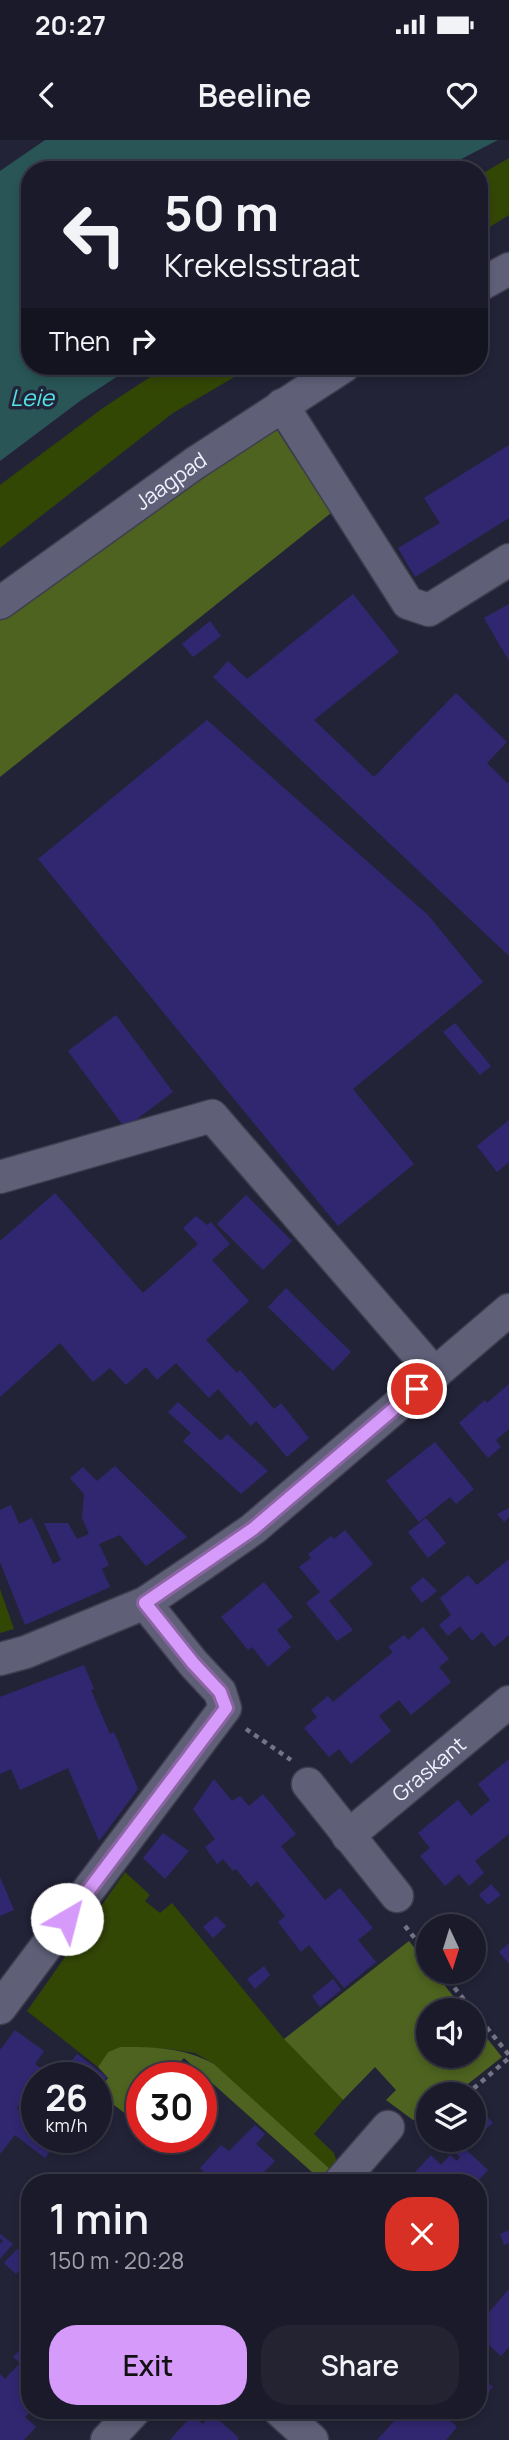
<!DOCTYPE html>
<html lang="en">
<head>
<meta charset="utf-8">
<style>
  :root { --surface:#1a1a2a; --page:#232332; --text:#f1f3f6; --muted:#9fa1a8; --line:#383847; --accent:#d69bfa }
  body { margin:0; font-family:Manrope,sans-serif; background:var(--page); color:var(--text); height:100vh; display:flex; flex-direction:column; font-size:26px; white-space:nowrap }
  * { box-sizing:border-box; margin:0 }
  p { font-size:23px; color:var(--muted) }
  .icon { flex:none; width:38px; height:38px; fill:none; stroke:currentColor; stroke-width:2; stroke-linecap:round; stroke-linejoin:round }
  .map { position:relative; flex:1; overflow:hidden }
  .side { position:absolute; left:21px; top:2034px; width:466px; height:245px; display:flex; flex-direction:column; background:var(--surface); border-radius:28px; box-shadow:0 4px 10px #0003,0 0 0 2px var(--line) }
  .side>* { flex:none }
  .top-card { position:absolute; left:21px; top:21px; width:467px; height:214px; border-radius:28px; box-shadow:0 4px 10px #0003,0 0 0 2px var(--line); background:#1a1a2a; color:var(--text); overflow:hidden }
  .needle { width:46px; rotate:176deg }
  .tools { position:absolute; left:416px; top:1774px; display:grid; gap:14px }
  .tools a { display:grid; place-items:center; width:70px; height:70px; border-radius:50%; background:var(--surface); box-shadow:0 4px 10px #0003,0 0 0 2px var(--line); font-size:35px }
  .speed { position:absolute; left:21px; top:1922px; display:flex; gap:14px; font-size:35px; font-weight:700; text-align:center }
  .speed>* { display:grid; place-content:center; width:91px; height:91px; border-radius:50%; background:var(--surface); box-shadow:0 4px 10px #0003,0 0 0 2px var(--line); line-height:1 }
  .speed small { font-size:18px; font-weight:400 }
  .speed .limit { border:10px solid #d22; background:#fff; color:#111 }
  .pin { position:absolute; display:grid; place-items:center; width:60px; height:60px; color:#fff; margin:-30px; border:4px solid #fff; border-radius:50%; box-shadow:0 2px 7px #0007 }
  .me { position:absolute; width:77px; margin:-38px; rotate:37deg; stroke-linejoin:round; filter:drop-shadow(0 0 5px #0008) }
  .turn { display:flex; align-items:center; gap:24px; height:147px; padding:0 28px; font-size:32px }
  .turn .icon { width:91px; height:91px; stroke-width:2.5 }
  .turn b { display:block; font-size:49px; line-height:60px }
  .then { display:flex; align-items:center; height:66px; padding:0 28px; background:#0003; gap:14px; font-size:26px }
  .round { display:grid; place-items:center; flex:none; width:74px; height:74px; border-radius:28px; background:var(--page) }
  .head { display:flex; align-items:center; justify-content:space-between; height:119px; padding:0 28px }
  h1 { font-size:42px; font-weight:600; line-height:52px }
  .primary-button { display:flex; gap:14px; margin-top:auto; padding:14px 28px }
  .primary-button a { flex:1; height:80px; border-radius:28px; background:var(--accent); color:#111; font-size:28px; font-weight:600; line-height:80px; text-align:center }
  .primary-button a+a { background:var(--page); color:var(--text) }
  .status { display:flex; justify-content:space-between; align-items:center; height:49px; padding:0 35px; background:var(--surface); direction:ltr }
  .status svg { height:19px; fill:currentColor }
  header { display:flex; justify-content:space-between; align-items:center; height:91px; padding:0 28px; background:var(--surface); font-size:32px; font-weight:600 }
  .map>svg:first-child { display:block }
  .green { fill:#334705 }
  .forest { fill:#4d631f }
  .water { fill:#295556 }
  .building { fill:#312771 }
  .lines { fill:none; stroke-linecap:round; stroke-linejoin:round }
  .minor-casing { stroke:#3f3e4f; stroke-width:35 }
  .path { stroke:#737385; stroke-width:4.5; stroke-dasharray:5 5; stroke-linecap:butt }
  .minor { stroke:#5f6078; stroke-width:32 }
  .route-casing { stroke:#8b65a2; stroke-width:18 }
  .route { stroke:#d69bfa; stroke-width:12 }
  .labels { text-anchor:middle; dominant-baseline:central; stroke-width:7; stroke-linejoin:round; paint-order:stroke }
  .street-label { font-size:21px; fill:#f1f1fd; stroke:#232338 }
  .water-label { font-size:23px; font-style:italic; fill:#51e3e6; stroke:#232338 }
</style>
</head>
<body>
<div class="status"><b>20:27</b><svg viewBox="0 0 49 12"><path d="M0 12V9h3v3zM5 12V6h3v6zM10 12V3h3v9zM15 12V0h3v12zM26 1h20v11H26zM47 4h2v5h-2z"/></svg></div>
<header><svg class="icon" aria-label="back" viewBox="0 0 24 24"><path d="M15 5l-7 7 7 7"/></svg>Beeline<svg class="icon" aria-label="heart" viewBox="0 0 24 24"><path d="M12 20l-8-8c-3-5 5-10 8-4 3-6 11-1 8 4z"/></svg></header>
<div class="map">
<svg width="509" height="2300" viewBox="0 0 509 2300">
  <rect width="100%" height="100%" fill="#232338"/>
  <!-- green -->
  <g class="green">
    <polygon points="509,18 509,75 480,93 480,35"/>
    <polygon points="167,226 253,226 173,273 0,408 0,345 103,268"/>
    <polygon points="0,1449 14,1489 0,1493"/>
    <polygon points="125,1732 150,1755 145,1761 160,1773 172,1763 284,1899 343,1960 314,1994 334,2013 337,2023 331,2030 214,1924 195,1913 170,1909 120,1907 108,1912 98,1927 27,1871"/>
  </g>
  <!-- forest -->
  <g class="forest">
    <polygon points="273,284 331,373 0,637 0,479 47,442"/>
    <polygon points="409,1801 429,1826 429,1832 434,1832 465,1871 429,1871 429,1916 474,1916 474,1882 502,1917 454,1955 429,1955 429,1974 413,1980 386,1960 396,1950 375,1927 343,1960 284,1899"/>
    <path d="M 120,1907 C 154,1907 183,1907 214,1924 L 331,2030 L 322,2041 L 184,1918 L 165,1937 L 142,1937 L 142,1961 L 127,1975 L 97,1952 L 108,1938 L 98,1927 L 108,1912 Z"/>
  </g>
  <!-- water -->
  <polygon class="water" points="45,0 498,0 440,30 30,30 30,226 133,226 80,261 0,321 0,31"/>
  <!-- building -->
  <g class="building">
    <polygon points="509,305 509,378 415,437 398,408 440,383 424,358"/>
    <polygon points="353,454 399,512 314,580 374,637 456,553 507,602 487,623 507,643 509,642 509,816 213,537 228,521 247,539"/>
    <polygon points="509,464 509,521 484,478"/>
    <polygon points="210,481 221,496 193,517 182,504"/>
    <polygon points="207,580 428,775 483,842 353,949 414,1024 338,1086 38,719"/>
    <polygon points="116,875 173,952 125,988 68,911"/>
    <polygon points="455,883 491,926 480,935 443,892"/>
    <polygon points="509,980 509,1022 497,1032 477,1006"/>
    <polygon points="55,1053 143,1153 198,1104 183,1088 196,1076 207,1085 211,1082 230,1104 212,1120 249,1161 206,1200 237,1233 240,1230 274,1269 281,1263 309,1298 287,1317 256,1281 251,1286 218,1249 209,1258 176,1223 157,1240 146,1227 126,1245 110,1228 93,1242 60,1203 0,1257 0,1101"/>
    <polygon points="246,1055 292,1101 263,1130 217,1084"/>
    <polygon points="286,1148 351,1212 333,1231 268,1167"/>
    <polygon points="509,1244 509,1289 496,1300 501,1307 488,1318 459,1283 485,1260 487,1263"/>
    <polygon points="178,1262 221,1301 227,1294 268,1331 241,1354 183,1301 191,1293 168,1272"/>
    <polygon points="435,1302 474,1349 456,1364 450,1357 419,1382 386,1341"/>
    <polygon points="115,1326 187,1397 146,1426 120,1395 99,1404 109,1425 102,1429 110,1447 25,1485 0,1422 0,1370 11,1365 19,1384 32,1378 53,1424 61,1420 44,1383 68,1383 77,1399 89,1394 82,1378 84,1354 70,1338 83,1327 97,1341"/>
    <polygon points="509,1368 509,1377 504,1382 497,1374"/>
    <polygon points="426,1378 446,1403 428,1418 408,1392"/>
    <polygon points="345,1390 373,1424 329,1461 353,1490 337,1501 306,1463 320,1452 299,1427 311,1418 308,1414 331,1396 334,1399"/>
    <polygon points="509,1419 509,1495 494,1507 482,1492 472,1501 460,1486 448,1496 439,1485 451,1475 440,1458 468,1435 477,1445"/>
    <polygon points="423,1437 437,1451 422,1463 410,1448"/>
    <polygon points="264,1442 293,1477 277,1490 291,1507 268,1527 252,1507 248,1510 221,1477"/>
    <polygon points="423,1487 449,1519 439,1527 451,1542 411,1575 399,1560 379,1576 391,1591 351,1624 339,1609 329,1617 304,1588 317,1577 311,1570 328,1556 333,1562 393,1512 388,1507 404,1495 408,1500"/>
    <polygon points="84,1525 94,1549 91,1550 110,1594 114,1592 138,1649 99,1701 68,1628 20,1650 11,1629 0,1634 0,1557"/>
    <polygon points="509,1619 509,1694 475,1721 484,1733 469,1746 459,1734 445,1746 420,1716 430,1708 418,1693 458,1660 471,1676 490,1660 478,1644"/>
    <polygon points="214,1639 232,1661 240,1656 249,1666 263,1654 296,1694 281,1706 289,1716 325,1760 340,1748 373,1788 358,1800 376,1822 344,1848 309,1805 301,1812 278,1782 285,1776 257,1741 251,1747 236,1729 233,1731 223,1719 217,1724 205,1707 215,1699 193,1669"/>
    <polygon points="163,1693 189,1711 165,1739 143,1718"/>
    <polygon points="0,1737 14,1770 0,1776"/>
    <polygon points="491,1744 501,1755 488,1765 479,1755"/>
    <polygon points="216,1776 226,1786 213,1798 203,1787"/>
    <polygon points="509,1803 509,1824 499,1812"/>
    <polygon points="264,1826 270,1835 255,1849 247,1839"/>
    <polygon points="333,1839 341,1850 320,1867 312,1856"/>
    <polygon points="15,1890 44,1911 35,1924 53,1937 37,1937 37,1951 32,1948 17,1968 37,1983 37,1997 54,1997 59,2000 45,2018 15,1995 0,2014 0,1910"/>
    <polygon points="77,1914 107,1937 96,1952 96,1937 59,1937"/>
    <polygon points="195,1930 199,1937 181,1937"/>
    <polygon points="142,1965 142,1986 133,1978"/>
    <polygon points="483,1972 493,1983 477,1997 474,1993 474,1980"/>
    <polygon points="255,1985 265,1994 256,2004 275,2021 264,2032 275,2042 200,2042 207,2035 200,2028 221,2005 229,2011"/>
    <polygon points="460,2004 488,2030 477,2042 406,2042 431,2015 441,2025 450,2015 457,2021 460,2017 454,2011"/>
    <polygon points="509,2090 509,2103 504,2105 500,2094"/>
    <polygon points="0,2094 13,2104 0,2119 0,2104 3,2101 0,2098"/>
    <polygon points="17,2109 29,2120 16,2134 4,2123"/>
    <polygon points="509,2149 509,2207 501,2216 478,2195 478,2185"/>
    <polygon points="30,2199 30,2270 32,2270 25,2277 36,2287 24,2300 0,2300 0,2234 5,2239 20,2223 13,2217"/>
    <polygon points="478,2234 493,2247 478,2264"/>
    <polygon points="318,2270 335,2270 326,2277"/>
    <polygon points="404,2270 454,2270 447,2278 457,2287 446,2300 377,2300"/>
    <polygon points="212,2274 239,2298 237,2300 170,2300 192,2275 203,2284"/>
  </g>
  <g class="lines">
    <!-- minor casing -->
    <g class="minor-casing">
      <g id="minor">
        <polyline points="480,145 509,129"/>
        <polyline points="282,265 408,463 429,470 509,420"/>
        <path id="s1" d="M 0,463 L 195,323 L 344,226"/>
        <polyline points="0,1037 212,976 435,1234"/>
        <polyline points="0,1519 26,1512 145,1463 200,1426 253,1389 509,1170"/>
        <polyline points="308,1644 397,1756"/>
        <path id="s2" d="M 348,1696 L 509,1562"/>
        <polyline points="0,1868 225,1568 220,1552 193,1523 145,1463"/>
        <polyline points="340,2042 388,1987"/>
        <polyline points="279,2270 312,2300"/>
        <polyline points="107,2300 135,2270"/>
      </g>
    </g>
    <!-- path -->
    <g class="path">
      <polyline points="246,1589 291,1620"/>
      <polyline points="405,1786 429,1816"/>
      <polyline points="442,1832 473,1871"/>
      <polyline points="474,1872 509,1915"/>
      <polyline points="466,1955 509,1918"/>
      <polyline points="416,1978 429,1975"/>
    </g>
    <!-- minor -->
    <use href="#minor" class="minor"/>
  </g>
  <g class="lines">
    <!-- route casing -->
    <g class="route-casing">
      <polyline id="route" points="67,1779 226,1568 220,1552 193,1523 145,1463 253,1389 417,1249"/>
    </g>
    <!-- route -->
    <use href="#route" class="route"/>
  </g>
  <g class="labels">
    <!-- street labels -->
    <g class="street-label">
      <text stroke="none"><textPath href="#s1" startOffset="210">Jaagpad</textPath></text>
      <text stroke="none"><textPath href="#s2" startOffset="105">Graskant</textPath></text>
    </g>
    <!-- water labels -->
    <g class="water-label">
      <text x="32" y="257">Leie</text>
    </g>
  </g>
</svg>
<div class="tools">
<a><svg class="needle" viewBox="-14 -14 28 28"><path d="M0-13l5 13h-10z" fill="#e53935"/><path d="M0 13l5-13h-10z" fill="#9fa1a8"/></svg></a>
<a><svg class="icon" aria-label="sound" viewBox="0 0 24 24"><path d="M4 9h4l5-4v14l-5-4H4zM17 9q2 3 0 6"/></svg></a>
<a><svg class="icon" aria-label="layers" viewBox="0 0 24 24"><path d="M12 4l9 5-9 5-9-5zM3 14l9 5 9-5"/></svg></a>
</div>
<div class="speed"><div>26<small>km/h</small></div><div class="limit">30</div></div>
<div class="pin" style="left:417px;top:1249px;background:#d93025"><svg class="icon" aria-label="arrive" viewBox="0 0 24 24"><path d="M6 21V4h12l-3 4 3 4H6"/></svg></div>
<svg class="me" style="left:67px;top:1779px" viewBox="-20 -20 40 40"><circle r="19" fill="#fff"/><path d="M0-13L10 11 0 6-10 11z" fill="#d69bfa"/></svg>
<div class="top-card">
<div class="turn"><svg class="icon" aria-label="left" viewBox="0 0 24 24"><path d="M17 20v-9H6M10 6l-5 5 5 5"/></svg><div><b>50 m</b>Krekelsstraat</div></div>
<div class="then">Then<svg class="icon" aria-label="right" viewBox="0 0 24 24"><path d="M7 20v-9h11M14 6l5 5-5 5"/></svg></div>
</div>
<section class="side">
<div class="head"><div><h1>1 min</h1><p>150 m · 20:28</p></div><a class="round" style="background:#d93025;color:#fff"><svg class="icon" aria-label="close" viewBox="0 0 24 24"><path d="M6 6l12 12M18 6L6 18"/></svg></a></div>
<div class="primary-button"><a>Exit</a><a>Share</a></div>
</section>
</div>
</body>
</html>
